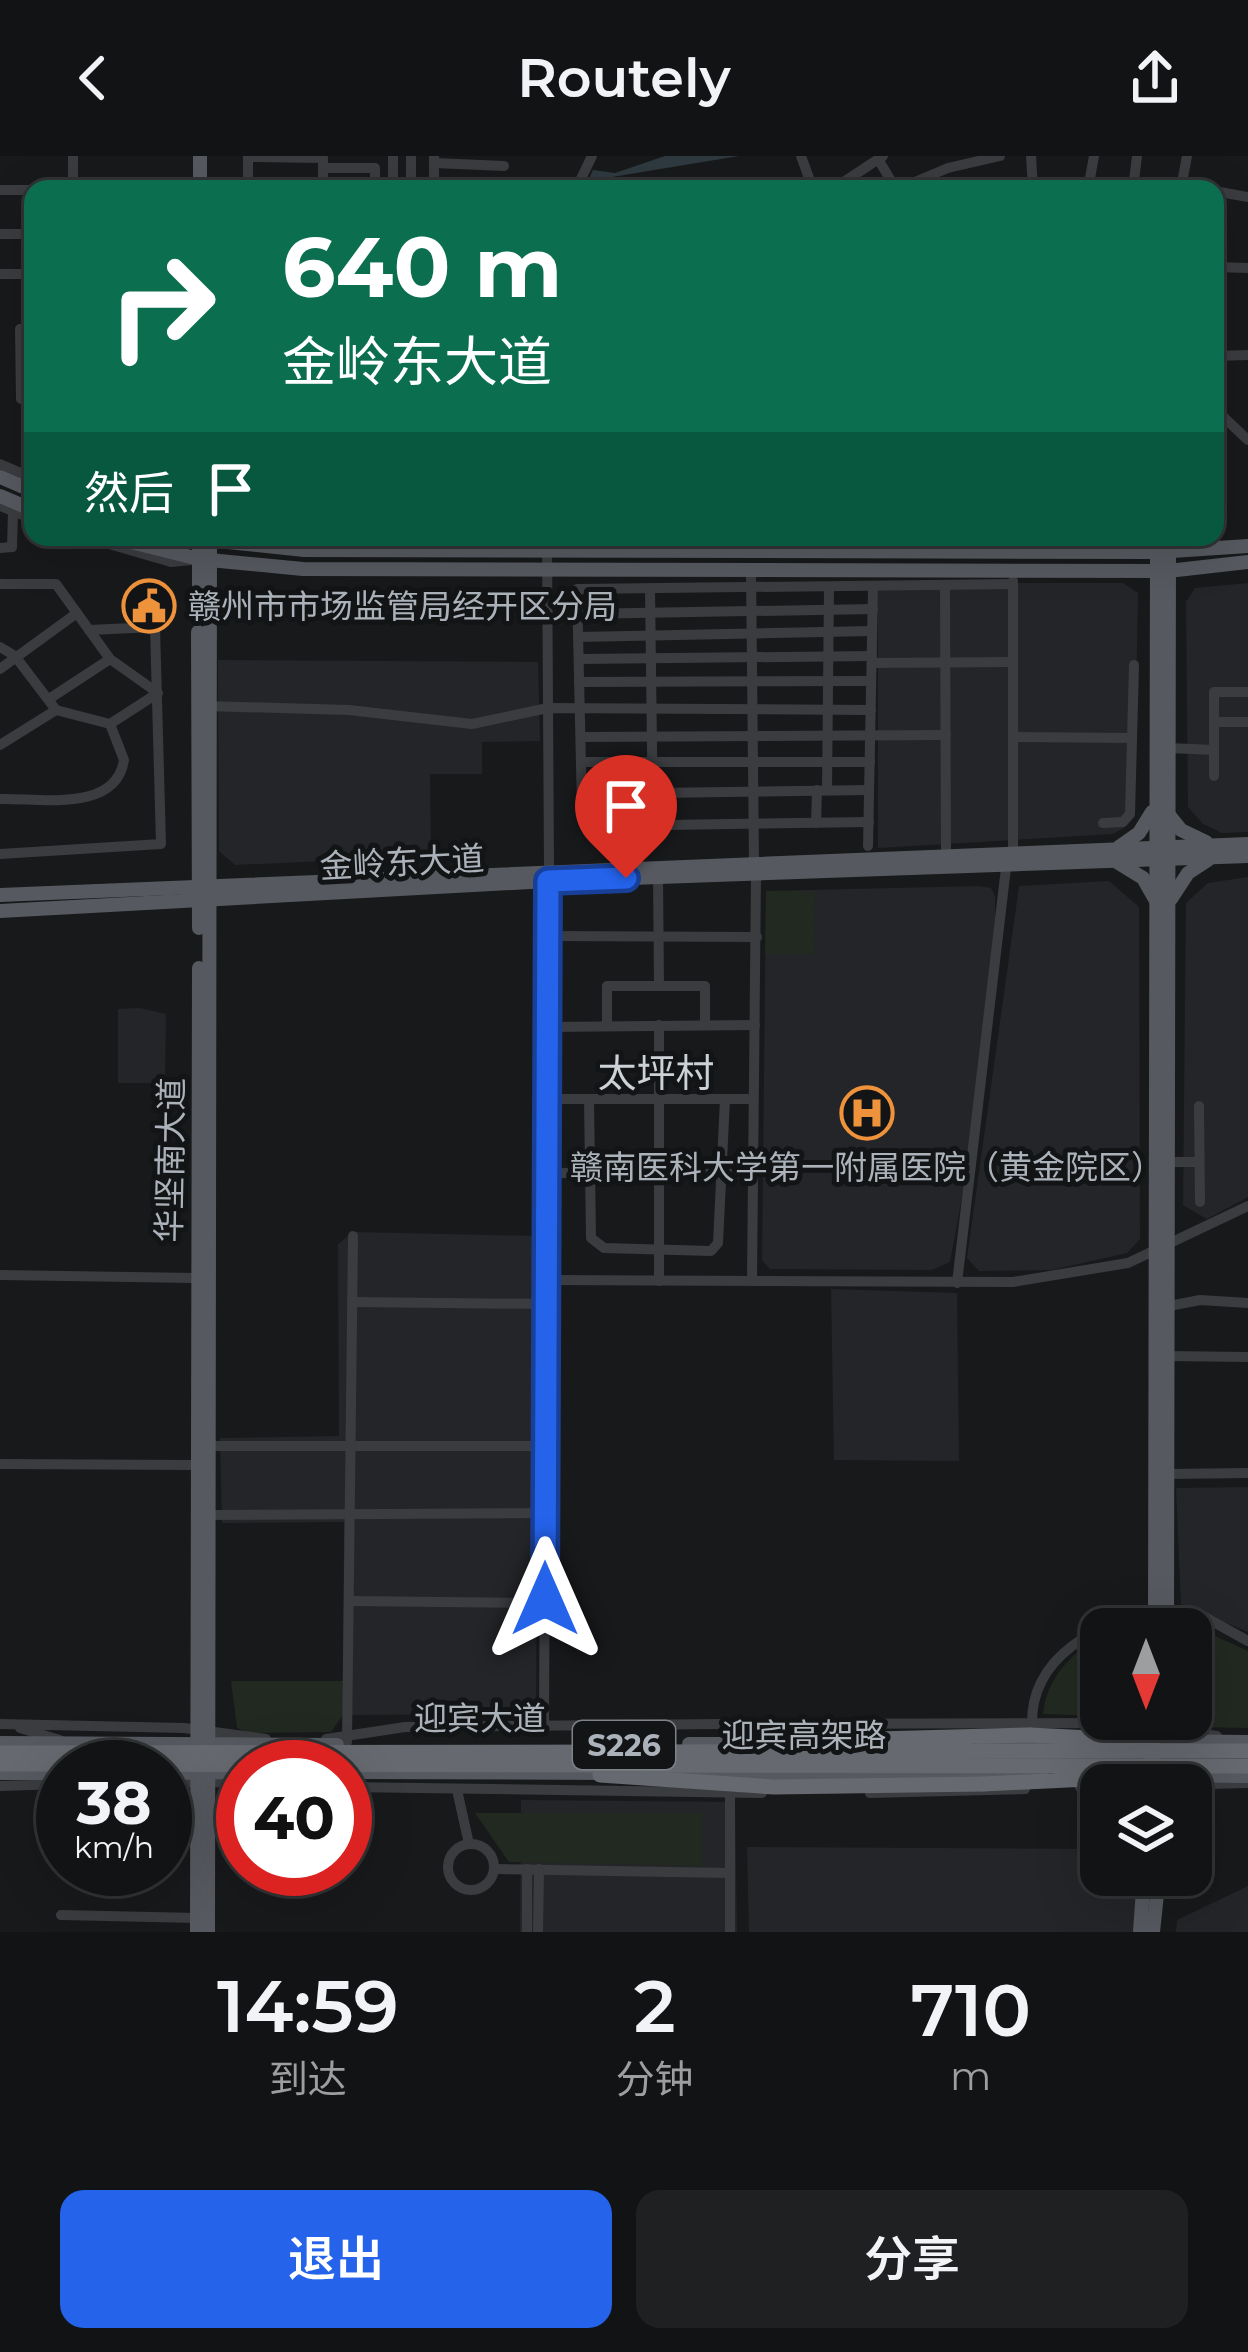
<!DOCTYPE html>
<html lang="zh">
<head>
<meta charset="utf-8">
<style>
  :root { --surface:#121314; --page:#1f2022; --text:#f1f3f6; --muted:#9c9ea0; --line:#313234; --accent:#2563eb }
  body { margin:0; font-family:Montserrat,"Noto Sans SC",sans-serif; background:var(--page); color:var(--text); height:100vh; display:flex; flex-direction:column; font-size:45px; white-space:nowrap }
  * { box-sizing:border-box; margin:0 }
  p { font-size:39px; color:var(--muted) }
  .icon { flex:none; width:66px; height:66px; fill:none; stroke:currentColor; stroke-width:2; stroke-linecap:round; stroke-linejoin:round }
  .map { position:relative; height:1776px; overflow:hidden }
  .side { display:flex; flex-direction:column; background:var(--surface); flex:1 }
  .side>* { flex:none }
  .banner { position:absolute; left:24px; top:24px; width:1200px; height:366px; border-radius:24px; box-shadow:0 12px 48px #0002,0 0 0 3px var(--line); background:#0b6e4f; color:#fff; overflow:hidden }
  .needle { width:78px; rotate:180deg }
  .controls { position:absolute; left:1080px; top:1452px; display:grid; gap:24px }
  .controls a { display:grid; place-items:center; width:132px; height:132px; border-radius:24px; background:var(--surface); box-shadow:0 12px 48px #0002,0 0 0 3px var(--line); font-size:60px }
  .speed { position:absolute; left:36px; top:1584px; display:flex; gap:24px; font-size:60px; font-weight:700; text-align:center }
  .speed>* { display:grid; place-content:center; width:156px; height:156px; border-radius:50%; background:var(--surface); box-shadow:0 12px 48px #0002,0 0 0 3px var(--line); line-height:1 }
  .speed small { font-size:30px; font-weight:400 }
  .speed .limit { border:18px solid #d22; background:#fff; color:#111 }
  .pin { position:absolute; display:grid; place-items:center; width:102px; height:102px; color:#fff; margin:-123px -51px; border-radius:50% 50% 50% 0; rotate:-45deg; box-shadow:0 0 12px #0007 }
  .pin .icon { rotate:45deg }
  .me { position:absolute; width:132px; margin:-66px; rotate:0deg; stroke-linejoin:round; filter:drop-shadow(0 0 9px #0008) }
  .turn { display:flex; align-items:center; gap:42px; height:252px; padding:0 60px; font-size:54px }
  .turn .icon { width:156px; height:156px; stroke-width:2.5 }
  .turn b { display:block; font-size:84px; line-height:102px }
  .then { display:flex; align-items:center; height:114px; padding:0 60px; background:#0003; gap:24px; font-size:45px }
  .eta { display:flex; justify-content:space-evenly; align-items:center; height:204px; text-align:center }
  .eta b { font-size:72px; font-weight:600; line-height:84px }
  .primary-button { display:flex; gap:24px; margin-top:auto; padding:24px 60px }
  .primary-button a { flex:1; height:138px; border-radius:24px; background:var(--accent); color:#fff; font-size:48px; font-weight:600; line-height:138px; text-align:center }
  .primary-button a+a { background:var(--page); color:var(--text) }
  header { display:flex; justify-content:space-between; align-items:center; height:156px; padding:0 60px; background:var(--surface); font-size:54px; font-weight:600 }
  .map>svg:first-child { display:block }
  .built { fill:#242528 }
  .green { fill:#212920 }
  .water { fill:#2e3a3f }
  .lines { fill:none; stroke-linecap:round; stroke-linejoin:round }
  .minor { stroke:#3a3c40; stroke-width:10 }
  .major { stroke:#56595f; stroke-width:14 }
  .highway { stroke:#666a70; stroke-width:15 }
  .highway-bridge { stroke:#666a70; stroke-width:15 }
  .route-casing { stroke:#184099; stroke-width:30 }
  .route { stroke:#2563eb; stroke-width:21 }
  .labels { text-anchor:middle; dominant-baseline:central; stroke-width:10; stroke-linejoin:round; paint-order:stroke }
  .shield { fill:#131416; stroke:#7d8389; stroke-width:3 }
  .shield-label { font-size:30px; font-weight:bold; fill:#abb2ba }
  .poi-label { font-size:33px; fill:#abb2ba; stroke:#131416; text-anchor:start }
  .street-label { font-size:33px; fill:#abb2ba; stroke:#131416 }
  .quarter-label { font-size:39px; fill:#ccd1d6; stroke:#131416 }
</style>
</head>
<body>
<header><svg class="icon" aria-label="back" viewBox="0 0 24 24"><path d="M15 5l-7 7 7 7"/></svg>Routely<svg class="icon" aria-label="share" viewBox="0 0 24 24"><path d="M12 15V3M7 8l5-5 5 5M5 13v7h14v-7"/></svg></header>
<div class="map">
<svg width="1248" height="1776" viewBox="0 0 1248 1776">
  <rect width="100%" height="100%" fill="#18191b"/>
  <!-- built -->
  <g class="built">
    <polygon points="878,427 1123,427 1138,437 1134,661 1124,672 1113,678 878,692"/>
    <polygon points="1248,427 1248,676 1222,677 1203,668 1188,651 1186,446 1195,432"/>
    <polygon points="218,504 538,506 540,585 482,586 482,618 430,618 431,700 235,709 219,695"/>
    <polygon points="1248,721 1248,1041 1207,1063 1183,1049 1186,747 1208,727"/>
    <polygon points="1109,725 1139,751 1140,1083 1127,1097 1052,1114 979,1115 967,1102 1019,730"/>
    <polygon points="979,730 991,732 995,740 995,778 969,1003 950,1106 932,1114 770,1113 762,1104 766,735"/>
    <polygon points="140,852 166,858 165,927 118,927 118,853"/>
    <polygon points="353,1076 539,1080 536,1558 343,1559 344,1366 222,1367 220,1282 339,1280 338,1088"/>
    <polygon points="831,1133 957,1137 959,1305 834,1304"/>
    <polygon points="1248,1331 1248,1476 1181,1448 1176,1332"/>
    <polygon points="521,1644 735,1646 737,1776 520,1776"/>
    <polygon points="747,1691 1101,1693 1101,1719 1141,1719 1134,1776 749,1776"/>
    <polygon points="1248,1730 1248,1776 1176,1776 1177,1764"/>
  </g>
  <!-- green -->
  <g class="green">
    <polygon points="766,735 815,735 814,798 765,798"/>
    <polygon points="1182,1465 1248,1495 1248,1572 1197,1571 1185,1563 1191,1563 1191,1473 1180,1473"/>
    <path d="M 1101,1480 L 1101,1560 L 1043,1558 C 1046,1523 1071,1497 1101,1480 Z"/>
    <polygon points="231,1525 345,1525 343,1559 331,1576 249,1577 237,1572"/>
    <polygon points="475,1657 702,1657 702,1710 509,1706"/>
  </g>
  <!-- water -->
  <polygon class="water" points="665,0 739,0 588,25 593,14 615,17"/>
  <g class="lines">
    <!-- minor -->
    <g class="minor">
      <polyline points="434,0 434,33"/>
      <polyline points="801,0 813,33"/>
      <polyline points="1031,0 1033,33"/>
      <polyline points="878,3 896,33"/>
      <polyline points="434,7 504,10"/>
      <polyline points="323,12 375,12 375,33"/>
      <polyline points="1181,29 1248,41"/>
      <polyline points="1181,32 1187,0"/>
      <polyline points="73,33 73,0"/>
      <polyline points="209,33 214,33"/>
      <polyline points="248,33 248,1 323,2 323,33"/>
      <polyline points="393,33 393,0"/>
      <polyline points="411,33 411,0"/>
      <polyline points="576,33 592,0"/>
      <polyline points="833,33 883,0"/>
      <polyline points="898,33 948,12 1000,0"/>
      <polyline points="1088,33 1094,0"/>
      <polyline points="1133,33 1137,0"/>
      <polyline points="0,34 33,34"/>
      <polyline points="0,78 33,78"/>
      <polyline points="1215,111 1248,112"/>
      <polyline points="0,118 33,118"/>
      <polyline points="33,173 20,173 21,243 33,243"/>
      <polyline points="1215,200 1248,199"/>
      <polyline points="1215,253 1248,284"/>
      <polyline points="0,308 33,322"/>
      <polyline points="0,350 33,363"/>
      <polyline points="85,381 171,406 192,404"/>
      <polyline points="547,381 549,713"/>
      <polyline points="0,392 12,391 13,356"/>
      <polyline points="751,413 754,706"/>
      <polyline points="0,428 56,428 110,503 158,537 110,568"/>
      <polyline points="945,429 946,702"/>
      <polyline points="650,432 653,669"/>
      <polyline points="578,458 873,453"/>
      <polyline points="578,481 872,475"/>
      <polyline points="0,491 15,500 56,554"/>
      <polyline points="579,503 872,500"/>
      <polyline points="872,507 1013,506"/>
      <polyline points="0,513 77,457"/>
      <polyline points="579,526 871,525"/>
      <polyline points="49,543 110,503"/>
      <polyline points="205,550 349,554 472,568 548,552 871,554"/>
      <polyline points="1214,566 1248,566"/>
      <polyline points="581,581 946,579"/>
      <polyline points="1013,581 1132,582"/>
      <path d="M 0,589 L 56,554 L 110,568 L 124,604 C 116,657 40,642 0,643"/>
      <polyline points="1169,592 1214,594"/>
      <polyline points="581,606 870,606"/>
      <polyline points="1214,620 1214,536 1248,536"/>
      <polyline points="827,634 829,432"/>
      <polyline points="582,638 869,634"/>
      <polyline points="869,666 598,670 582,653 577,433 1013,428"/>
      <polyline points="816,667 817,634"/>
      <polyline points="1103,667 1123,666 1130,658 1134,509"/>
      <polyline points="868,690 873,432"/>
      <polyline points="0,698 161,688 155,471 89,474"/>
      <polyline points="1013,698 1013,425"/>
      <polyline points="658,720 659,829"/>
      <polyline points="548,780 757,781"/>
      <polyline points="607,869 607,830 705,830 705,869"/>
      <polyline points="659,869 659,1125"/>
      <polyline points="548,871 755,869"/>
      <polyline points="547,943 753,943"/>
      <polyline points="589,943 591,1082 604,1092 711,1095 718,1087 725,943"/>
      <polyline points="1199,950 1200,1046"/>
      <polyline points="1168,1006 1199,1006"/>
      <polyline points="547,1017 751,1018"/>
      <polyline points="0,1119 195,1122"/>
      <polyline points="546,1124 1013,1126 1128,1107 1248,1050"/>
      <polyline points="752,1124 756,719"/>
      <polyline points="957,1127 1006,712"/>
      <polyline points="352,1146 546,1148"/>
      <polyline points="1164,1151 1200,1144 1248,1147"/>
      <polyline points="1166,1200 1248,1201"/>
      <polyline points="209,1290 546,1290"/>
      <polyline points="0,1308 195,1309"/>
      <polyline points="1168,1318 1248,1317"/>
      <polyline points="209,1359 545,1357"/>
      <polyline points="349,1445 526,1447"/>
      <polyline points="1167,1454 1201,1459 1248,1485"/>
      <polyline points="0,1568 184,1572 266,1583"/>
      <path d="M 1032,1568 C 1031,1499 1097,1469 1155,1453"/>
      <polyline points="544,1571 548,725"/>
      <polyline points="20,1572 60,1584"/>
      <polyline points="326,1583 405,1571 721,1568 1131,1567 1217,1580"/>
      <polyline points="347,1586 353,1080"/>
      <polyline points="165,1627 243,1626"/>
      <polyline points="1171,1629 1248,1627"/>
      <polyline points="0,1630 63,1628"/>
      <polyline points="345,1631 762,1637"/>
      <polyline points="1080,1631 1101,1630"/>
      <polyline points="457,1634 469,1688"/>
      <polyline points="870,1637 1025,1633"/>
      <circle cx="471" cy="1711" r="23"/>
      <polyline points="494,1713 729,1717"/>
      <polyline points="61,1759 197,1762"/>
      <polyline points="527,1776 527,1713"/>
      <polyline points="538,1776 539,1713"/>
      <polyline points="730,1776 730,1637"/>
    </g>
    <!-- major -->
    <g class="major">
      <polyline points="200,0 200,33"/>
      <polyline points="0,321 33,335"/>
      <polyline points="0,340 33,354"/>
      <polyline points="111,381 199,403 303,413 1168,415 1248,406"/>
      <polyline points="179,381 304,394 1157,396 1248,390"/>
      <polyline points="199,454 199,381"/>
      <polyline points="198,476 199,772"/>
      <polyline points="1168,658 1181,674 1206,686"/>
      <polyline points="1119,691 1139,677 1152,656"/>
      <polyline points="1117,706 1143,722 1155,743"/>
      <polyline points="0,739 1248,688"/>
      <polyline points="1171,743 1188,717 1208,704"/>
      <polyline points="0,755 548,725 1248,700"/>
      <polyline points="1155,1473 1157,396"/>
      <polyline points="1167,1473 1169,396"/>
      <polyline points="1145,1585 1248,1586"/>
      <polyline points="0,1587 337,1589"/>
      <polyline points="983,1587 1057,1587"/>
      <polyline points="689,1588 775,1588"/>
      <polyline points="1167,1594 1168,1563"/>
      <polyline points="345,1616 610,1617"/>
      <polyline points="0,1617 63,1617"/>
      <polyline points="165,1617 243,1616"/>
      <polyline points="668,1617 1042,1619"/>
      <polyline points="1142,1619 1248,1620"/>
      <polyline points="1151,1629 1154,1563"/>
      <polyline points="197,1776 199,812"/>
      <polyline points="208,1776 210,381"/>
      <polyline points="1140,1776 1144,1719"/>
      <polyline points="1153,1776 1159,1719"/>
    </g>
    <!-- highway -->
    <g class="highway">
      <polyline points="1030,1579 1153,1585"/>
      <polyline points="983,1628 1151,1620"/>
    </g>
    <!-- highway-bridge -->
    <g class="highway-bridge">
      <polyline points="763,1586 1030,1579"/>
      <polyline points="0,1597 1248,1595"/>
      <polyline points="0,1608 1248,1610"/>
      <polyline points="600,1619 774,1631 983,1628"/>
    </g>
  </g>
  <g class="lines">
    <!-- route casing -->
    <g class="route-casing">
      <polyline id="route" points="545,1443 548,725 626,722"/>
    </g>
    <!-- route -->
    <use href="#route" class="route"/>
  </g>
  <!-- icons -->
  <defs>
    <g id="civic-ring" transform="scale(2.7)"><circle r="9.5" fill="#131416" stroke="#ef923c" stroke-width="1.5"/><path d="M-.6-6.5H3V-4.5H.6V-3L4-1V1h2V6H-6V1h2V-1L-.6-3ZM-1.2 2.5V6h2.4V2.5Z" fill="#ef923c"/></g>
    <g id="hospital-ring" transform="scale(2.7)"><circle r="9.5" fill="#131416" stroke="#ef923c" stroke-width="1.5"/><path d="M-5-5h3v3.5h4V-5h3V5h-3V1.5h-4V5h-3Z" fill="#ef923c"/></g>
  </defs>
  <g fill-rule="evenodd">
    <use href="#civic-ring" x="149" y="450"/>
    <use href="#hospital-ring" x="867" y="957"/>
  </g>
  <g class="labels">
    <!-- shield labels -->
    <rect class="shield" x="573" y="1565" width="102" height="48" rx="9"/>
    <g class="shield-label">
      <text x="624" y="1589">S226</text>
    </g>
    <!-- poi labels -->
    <g class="poi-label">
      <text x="188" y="450">赣州市市场监管局经开区分局</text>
      <text x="867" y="1011" text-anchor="middle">赣南医科大学第一附属医院（黄金院区）</text>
    </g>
    <!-- street labels -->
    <g class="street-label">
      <text transform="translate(402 706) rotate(-3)">金岭东大道</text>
      <text transform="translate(170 1004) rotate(-89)">华坚南大道</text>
      <text x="480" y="1562">迎宾大道</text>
      <text x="804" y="1579">迎宾高架路</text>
    </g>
    <!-- quarter labels -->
    <g class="quarter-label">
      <text x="656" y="917">太坪村</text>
    </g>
  </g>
</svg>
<div class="controls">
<a><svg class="needle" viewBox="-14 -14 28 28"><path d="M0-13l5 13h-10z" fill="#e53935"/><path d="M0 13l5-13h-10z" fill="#9c9ea0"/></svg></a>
<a><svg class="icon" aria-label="layers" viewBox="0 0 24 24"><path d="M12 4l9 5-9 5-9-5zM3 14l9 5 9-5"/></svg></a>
</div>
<div class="speed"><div>38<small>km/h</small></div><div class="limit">40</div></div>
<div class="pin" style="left:626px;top:722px;background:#d93025"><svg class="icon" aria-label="arrive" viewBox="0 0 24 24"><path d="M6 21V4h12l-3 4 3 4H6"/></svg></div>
<svg class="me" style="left:545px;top:1443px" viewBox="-20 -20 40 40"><path d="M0-17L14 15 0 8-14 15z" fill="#2563eb" stroke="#fff" stroke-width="4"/></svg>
<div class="banner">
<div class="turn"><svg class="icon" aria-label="right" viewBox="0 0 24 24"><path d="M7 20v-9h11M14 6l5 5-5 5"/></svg><div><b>640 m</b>金岭东大道</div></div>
<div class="then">然后<svg class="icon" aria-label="arrive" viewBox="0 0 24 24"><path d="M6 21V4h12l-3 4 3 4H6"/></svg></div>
</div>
</div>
<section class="side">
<div class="eta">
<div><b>14:59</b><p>到达</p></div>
<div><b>2</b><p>分钟</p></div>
<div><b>710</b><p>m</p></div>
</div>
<div class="primary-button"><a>退出</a><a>分享</a></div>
</section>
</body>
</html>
